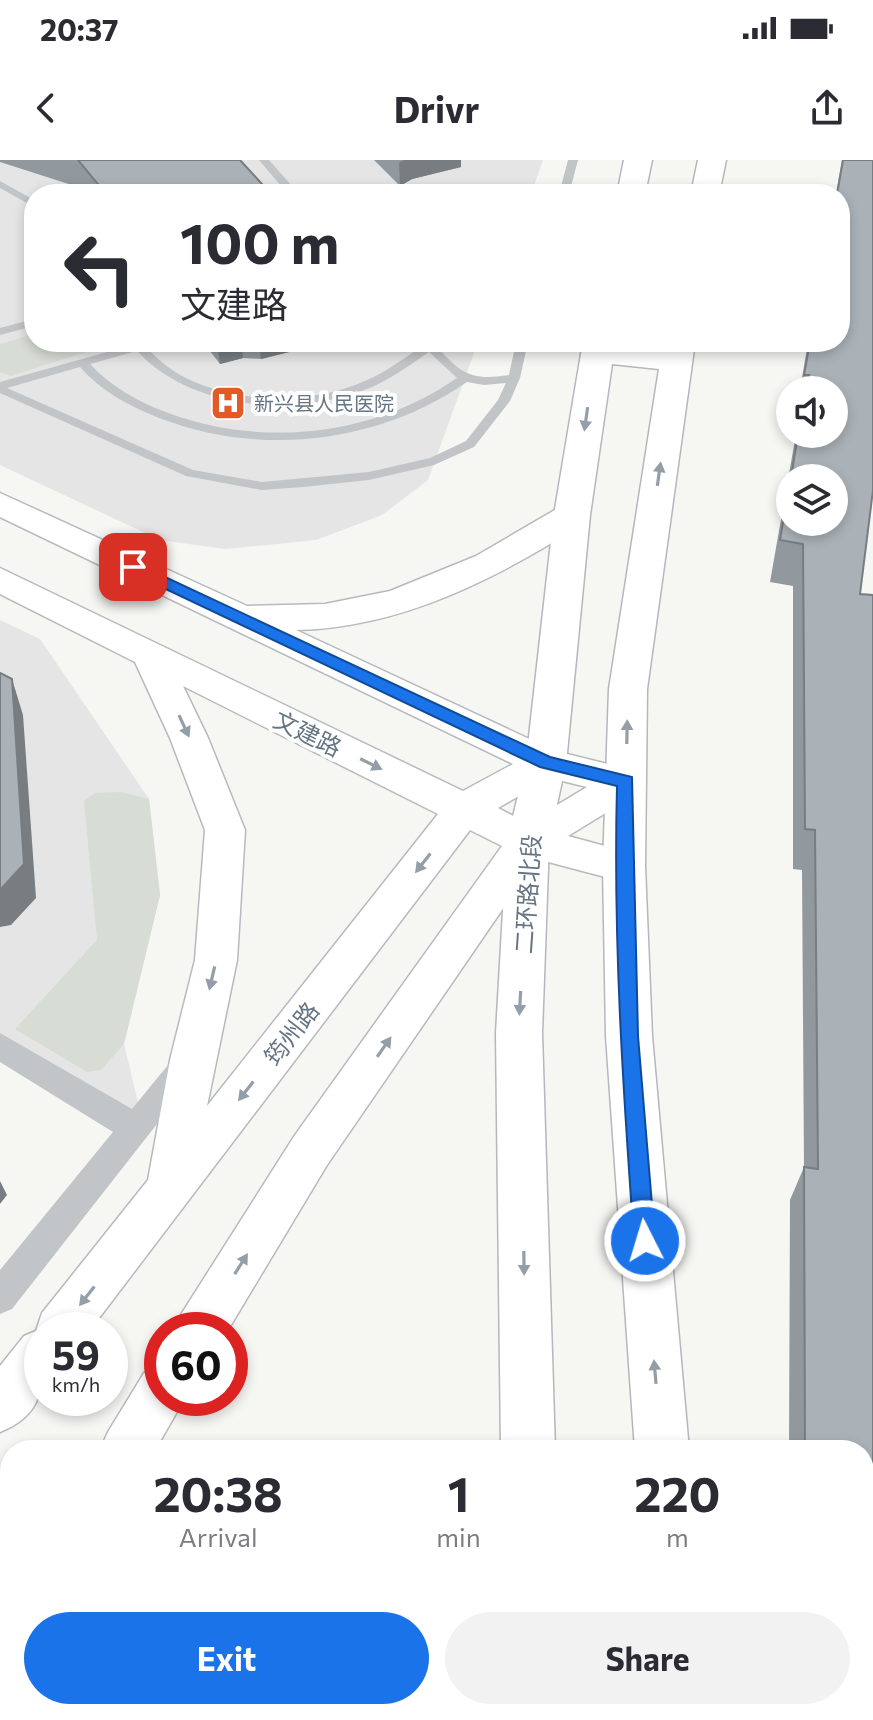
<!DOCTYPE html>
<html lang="en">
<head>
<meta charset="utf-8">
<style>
  :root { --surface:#fff; --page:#f2f2f3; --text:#2b2b33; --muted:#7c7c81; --accent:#1a73e8 }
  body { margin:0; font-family:Commissioner,"Noto Sans SC",sans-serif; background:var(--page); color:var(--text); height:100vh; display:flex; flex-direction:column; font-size:30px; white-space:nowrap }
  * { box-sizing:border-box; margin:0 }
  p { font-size:26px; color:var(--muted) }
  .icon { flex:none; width:44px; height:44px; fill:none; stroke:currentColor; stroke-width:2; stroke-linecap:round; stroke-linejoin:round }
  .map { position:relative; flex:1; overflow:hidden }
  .details { position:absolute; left:0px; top:1280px; width:874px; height:280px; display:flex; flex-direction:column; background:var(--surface); border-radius:32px 32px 0 0; box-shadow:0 4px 12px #0003 }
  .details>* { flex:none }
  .top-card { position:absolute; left:24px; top:24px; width:826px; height:168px; border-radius:32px; box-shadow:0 4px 12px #0003; background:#fff; color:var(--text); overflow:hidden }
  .fabs { position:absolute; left:776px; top:216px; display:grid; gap:16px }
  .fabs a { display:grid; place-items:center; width:72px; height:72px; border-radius:50%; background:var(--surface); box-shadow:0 4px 12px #0003; font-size:40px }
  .speed { position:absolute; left:24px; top:1152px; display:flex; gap:16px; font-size:40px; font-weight:700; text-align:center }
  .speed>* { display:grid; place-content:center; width:104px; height:104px; border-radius:50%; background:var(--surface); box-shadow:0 4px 12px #0003; line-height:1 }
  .speed small { font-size:20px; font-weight:400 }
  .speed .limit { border:12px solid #d22; background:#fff; color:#111 }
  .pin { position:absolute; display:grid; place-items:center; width:68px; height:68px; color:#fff; margin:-34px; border-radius:16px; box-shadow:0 4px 12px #0006 }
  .me { position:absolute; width:88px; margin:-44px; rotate:355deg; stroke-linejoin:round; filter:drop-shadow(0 0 6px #0008) }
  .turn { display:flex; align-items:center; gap:28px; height:168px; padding:0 24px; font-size:36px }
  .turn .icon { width:104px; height:104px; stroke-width:2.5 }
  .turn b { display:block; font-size:56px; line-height:68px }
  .eta { display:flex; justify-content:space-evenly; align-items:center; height:136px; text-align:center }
  .eta b { font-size:48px; font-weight:700; line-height:56px }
  .primary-button { display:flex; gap:16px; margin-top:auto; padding:16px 24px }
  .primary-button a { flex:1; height:92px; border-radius:48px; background:var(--accent); color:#fff; font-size:32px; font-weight:700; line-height:92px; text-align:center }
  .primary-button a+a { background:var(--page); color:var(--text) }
  .status { display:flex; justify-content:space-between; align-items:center; height:56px; padding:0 40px; background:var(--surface); direction:ltr }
  .status svg { height:22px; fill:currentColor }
  header { display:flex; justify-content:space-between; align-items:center; height:104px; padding:0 24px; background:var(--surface); font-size:36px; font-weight:700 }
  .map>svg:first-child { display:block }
  .built { fill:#e4e5e4 }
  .green { fill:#d7ddd4 }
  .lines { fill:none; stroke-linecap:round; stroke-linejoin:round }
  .secondary-casing { stroke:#b6babf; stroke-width:3 }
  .primary-casing { stroke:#b4b8bc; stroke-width:3 }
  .lane { fill:#c1c5c8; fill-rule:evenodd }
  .street { fill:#c1c5c8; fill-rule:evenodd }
  .secondary { fill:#fff; fill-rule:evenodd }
  .primary { fill:#fff; fill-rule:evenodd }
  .wall { fill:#92999e; fill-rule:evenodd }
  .shaded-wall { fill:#777d81 }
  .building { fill:#aab2b8; stroke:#777d81; stroke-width:2 }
  .oneway { fill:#939ea9 }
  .route { fill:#1a73e8; stroke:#114b97; stroke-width:2 }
  .labels { text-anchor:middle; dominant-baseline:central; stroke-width:8; stroke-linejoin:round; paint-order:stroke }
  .far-poi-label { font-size:20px; fill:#657584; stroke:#fff; text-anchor:start }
  .street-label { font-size:24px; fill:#657584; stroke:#fff }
</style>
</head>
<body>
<div class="status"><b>20:37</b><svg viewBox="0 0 49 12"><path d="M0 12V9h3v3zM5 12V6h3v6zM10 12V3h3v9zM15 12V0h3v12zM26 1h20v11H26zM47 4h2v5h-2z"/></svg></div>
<header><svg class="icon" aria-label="back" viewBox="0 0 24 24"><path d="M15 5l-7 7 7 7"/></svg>Drivr<svg class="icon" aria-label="share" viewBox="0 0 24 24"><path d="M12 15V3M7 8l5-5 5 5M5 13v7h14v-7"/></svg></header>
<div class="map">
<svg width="873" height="1560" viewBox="0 0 873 1560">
  <rect width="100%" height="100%" fill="#f6f6f3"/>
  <!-- built -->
  <g class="built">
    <polygon points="0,0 543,0 531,34 34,34 34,182 478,182 428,320 382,355 316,380 225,389 160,380 0,305"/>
    <polygon points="0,460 40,479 149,639 160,735 124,884 145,972 0,885"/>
    <polygon points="864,1462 873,1463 873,1560 695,1560 694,1550 864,1550"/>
  </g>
  <!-- green -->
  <g class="green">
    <polygon points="34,174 34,182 114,183 11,216 0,212 0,184"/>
    <polygon points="121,632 149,639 160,735 124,884 101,910 87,912 15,869 97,780 84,641 95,633"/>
  </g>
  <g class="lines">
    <!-- secondary casing -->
    <g class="secondary-casing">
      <g id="secondary">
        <path d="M 0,333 L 247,446 L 325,444 L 390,431 L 476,396 L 560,347 L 572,344 L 584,347 L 589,355 L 584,363 C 498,418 401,468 296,470 L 555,591 L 640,612 L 645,622 L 640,632 L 568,676 L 638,695 L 644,706 L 638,717 L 624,722 L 537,699 L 327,1005 L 228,1170 L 175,1170 L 182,1153 L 295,975 L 502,686 L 470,670 L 90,1170 L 42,1170 C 42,1216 51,1252 0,1272 L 0,1206 L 24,1176 L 36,1171 L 42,1153 L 148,1020 L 170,900 L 195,800 L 205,670 L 170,578 L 135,502 L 0,434 L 0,408 L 463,631 L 513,604 L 0,357 ZM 183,526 L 438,654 L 207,946 L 237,800 L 245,670 L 208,578 ZM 550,618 L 587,627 L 527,663 L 498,648 Z"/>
        <polygon points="162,1206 162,1238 185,1238 155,1290 100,1290 108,1272 144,1213"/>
        <polygon points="10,1420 10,1486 0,1490 0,1424"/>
      </g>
    </g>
    <!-- primary casing -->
    <g class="primary-casing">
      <g id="primary">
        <polygon points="624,0 652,0 645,34 617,34"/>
        <polygon points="698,0 726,0 719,34 691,34"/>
        <polygon points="583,182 615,182 614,185 662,190 663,182 695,182 647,529 645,706 652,876 689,1290 635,1290 606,876 603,706 609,529 659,209 612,204 590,355 566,603 549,681 542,873 555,1290 501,1290 496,873 507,681 526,603 554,355"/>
        <polygon points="504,1550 564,1550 565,1560 505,1560"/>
        <polygon points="652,1550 712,1550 713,1560 653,1560"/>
      </g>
    </g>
    <!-- lane -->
    <g class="lane">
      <polygon points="259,0 269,0 299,34 288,34"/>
      <polygon points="568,0 578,0 569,34 559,34"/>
      <polygon points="0,21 34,40 34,47 0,28"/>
      <polygon points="34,159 34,166 0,175 0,168"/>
      <path d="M 129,182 L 141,182 C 154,196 167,208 184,217 C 237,244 311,245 365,221 C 386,212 404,198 423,186 L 420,182 L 443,182 L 437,187 C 461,214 472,221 509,215 L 516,182 L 528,182 L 520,218 L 510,241 L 474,287 L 434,305 L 369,320 L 303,327 L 262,330 L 186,316 L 0,233 L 0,222 L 132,185 ZM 137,191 C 193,251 298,258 372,227 C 392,218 410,205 429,192 L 457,218 C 374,276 263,288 168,253 C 139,242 111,227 90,204 ZM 80,207 C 102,232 131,247 162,259 C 262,297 379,283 467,222 L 484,225 L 506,223 L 498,240 L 466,281 L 430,298 L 369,312 L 262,322 L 193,310 L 7,228 Z"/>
    </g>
    <!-- street -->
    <polygon class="street" points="0,873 132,949 177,894 188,890 199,894 204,904 12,1149 0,1154 0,1110 113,972 0,902"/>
    <!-- secondary -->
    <use href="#secondary" class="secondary"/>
    <!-- primary -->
    <use href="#primary" class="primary"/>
  </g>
  <!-- wall -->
  <g class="wall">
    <polygon points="0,0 240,0 271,34 84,34 78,27 0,2"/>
    <polygon points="374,0 461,0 461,7 412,19 400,26"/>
    <path d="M 842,0 L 873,0 L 860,434 L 873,435 L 873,1485 L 864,1483 L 864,1290 L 789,1290 L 790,1040 L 804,1007 L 802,710 L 793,709 L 793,426 L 770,422 L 796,274 L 834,274 L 834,230 L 800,230 L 808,182 L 840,182 L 840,34 L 836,34 ZM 790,318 L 834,318 L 790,362 Z"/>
    <polygon points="203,182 320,182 317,185 261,199 243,198 220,204"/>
  </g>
  <!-- shaded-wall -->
  <g class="shaded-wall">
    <polygon points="404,0 461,0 461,7 412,19 400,26 399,3"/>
    <polygon points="217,182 241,182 243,198 220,204"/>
    <polygon points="259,182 320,182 317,185 261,199"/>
    <polygon points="12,519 23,555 36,738 11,765 0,767 0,730"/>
    <polygon points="0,1021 7,1035 0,1044"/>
  </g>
  <!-- building -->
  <g class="building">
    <polygon points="78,0 240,0 271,34 106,34"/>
    <polygon points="843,0 873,0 873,330 860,434 873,435 873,1463 864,1462 864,1290 805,1290 804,1007 818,1009 815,670 805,669 803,384 780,380 790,322 790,362 834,362 834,318 791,318 798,274 834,274 834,230 806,230 809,215 804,215 810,182 840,182 840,34 837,34"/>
    <polygon points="0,513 12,519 24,704 0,730"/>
  </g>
  <!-- one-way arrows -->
  <defs><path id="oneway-solid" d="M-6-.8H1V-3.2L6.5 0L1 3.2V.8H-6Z" transform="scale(2)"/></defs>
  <g class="oneway">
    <use href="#oneway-solid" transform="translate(586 259) rotate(98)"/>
    <use href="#oneway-solid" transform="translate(659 314) rotate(-82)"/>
    <use href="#oneway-solid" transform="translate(184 566) rotate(65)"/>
    <use href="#oneway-solid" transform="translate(627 572) rotate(-89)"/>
    <use href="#oneway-solid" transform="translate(371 604) rotate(26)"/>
    <use href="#oneway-solid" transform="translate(423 703) rotate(128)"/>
    <use href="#oneway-solid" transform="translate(212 818) rotate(103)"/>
    <use href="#oneway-solid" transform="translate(520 843) rotate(93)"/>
    <use href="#oneway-solid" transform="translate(384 887) rotate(-55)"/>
    <use href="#oneway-solid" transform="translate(246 931) rotate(128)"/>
    <use href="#oneway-solid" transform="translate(524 1103) rotate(89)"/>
    <use href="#oneway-solid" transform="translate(241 1104) rotate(-58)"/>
    <use href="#oneway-solid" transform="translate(87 1136) rotate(128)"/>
    <use href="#oneway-solid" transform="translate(655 1212) rotate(-95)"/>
  </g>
  <!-- route -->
  <path class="route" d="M 133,402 L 550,597 L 632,617 L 638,876 L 655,1081 L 652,1088 L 645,1091 L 637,1088 L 634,1081 C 623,929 613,778 617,626 L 540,607 L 128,411 L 128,404 Z"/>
  <!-- icons -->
  <defs>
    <g id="hospital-square" transform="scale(1.8)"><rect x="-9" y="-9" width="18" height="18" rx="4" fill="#e35a26" stroke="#fff"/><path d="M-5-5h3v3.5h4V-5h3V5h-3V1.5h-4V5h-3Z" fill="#fff"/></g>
  </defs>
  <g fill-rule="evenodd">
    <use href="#hospital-square" x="228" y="243"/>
  </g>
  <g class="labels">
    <!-- far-poi labels -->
    <g class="far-poi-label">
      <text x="254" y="243">新兴县人民医院</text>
    </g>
    <!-- street labels -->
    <g class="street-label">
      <text transform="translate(308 573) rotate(26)">文建路</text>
      <text transform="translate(527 734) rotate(-86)">二环路北段</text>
      <text transform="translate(291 873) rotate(-52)">筠州路</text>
    </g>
  </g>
</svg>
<div class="fabs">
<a><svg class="icon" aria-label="sound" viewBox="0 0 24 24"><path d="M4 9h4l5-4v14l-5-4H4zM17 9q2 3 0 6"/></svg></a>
<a><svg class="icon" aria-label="layers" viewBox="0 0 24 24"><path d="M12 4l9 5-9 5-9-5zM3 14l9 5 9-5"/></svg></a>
</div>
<div class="speed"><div>59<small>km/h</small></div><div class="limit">60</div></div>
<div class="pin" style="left:133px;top:407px;background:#d93025"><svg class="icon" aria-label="arrive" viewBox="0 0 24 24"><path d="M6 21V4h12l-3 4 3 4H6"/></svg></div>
<svg class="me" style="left:645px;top:1081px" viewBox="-20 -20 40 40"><circle r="17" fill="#1a73e8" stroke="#fff" stroke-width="3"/><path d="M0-11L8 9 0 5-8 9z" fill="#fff"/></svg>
<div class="top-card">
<div class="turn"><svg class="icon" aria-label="left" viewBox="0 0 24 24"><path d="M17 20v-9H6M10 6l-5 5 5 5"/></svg><div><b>100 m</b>文建路</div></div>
</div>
<section class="details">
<div class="eta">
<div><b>20:38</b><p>Arrival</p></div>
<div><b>1</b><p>min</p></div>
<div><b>220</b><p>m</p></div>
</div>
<div class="primary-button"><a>Exit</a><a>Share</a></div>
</section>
</div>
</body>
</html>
